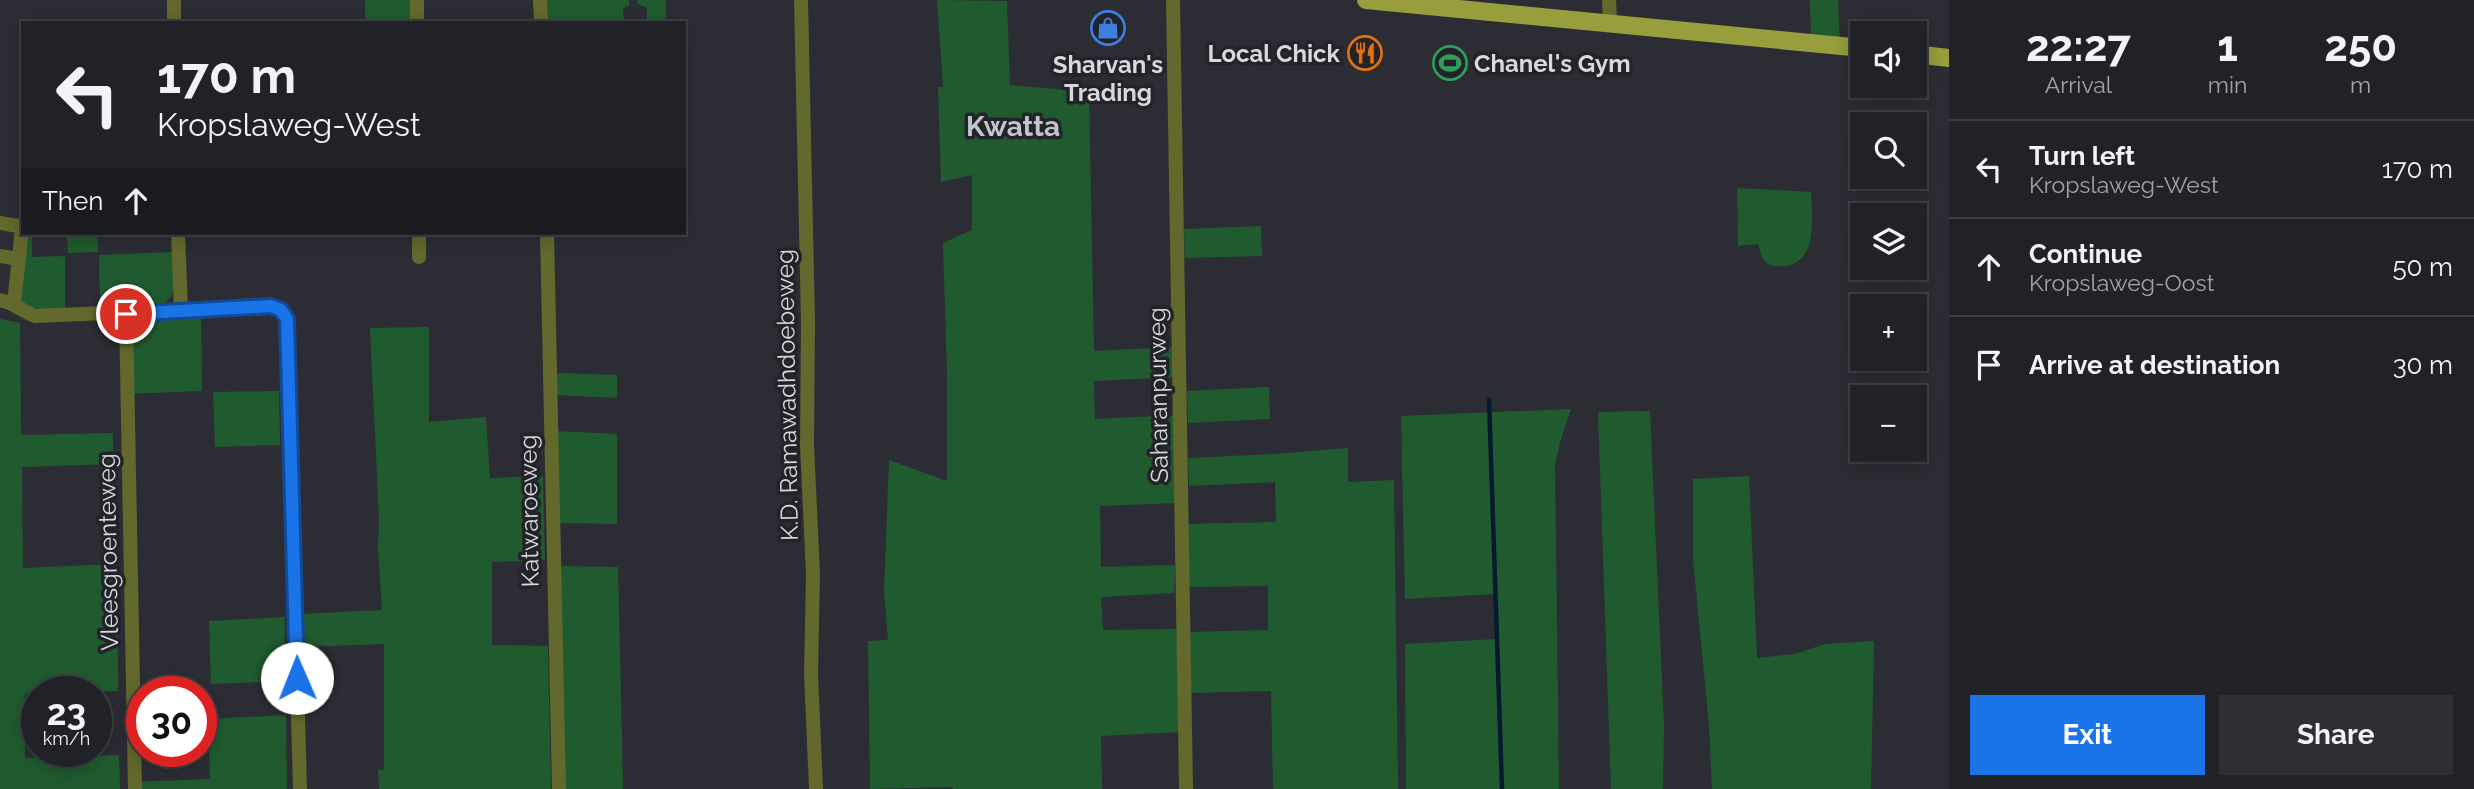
<!DOCTYPE html>
<html lang="en">
<head>
<meta charset="utf-8">
<style>
  :root { --surface:#212227; --page:#2d2f33; --text:#f1f3f6; --muted:#a2a4a7; --line:#3e3f44; --accent:#1a73e8 }
  body { margin:0; font-family:Raleway,sans-serif; background:var(--page); color:var(--text); height:100vh; display:flex; flex-direction:column; font-size:26px; white-space:nowrap }
  * { box-sizing:border-box; margin:0 }
  p { font-size:23px; color:var(--muted) }
  .icon { flex:none; width:38px; height:38px; fill:none; stroke:currentColor; stroke-width:2; stroke-linecap:round; stroke-linejoin:round }
  .map { position:relative; flex:1; overflow:hidden }
  .details { display:flex; flex-direction:column; background:var(--surface); width:525px }
  .details>* { flex:none }
  .top-card { position:absolute; left:21px; top:21px; width:665px; height:214px; border-radius:0px; box-shadow:0 4px 18px #0003,0 0 0 2px var(--line); background:#212227; color:var(--text); overflow:hidden }
  .controls { position:absolute; left:1850px; top:21px; display:grid; gap:14px }
  .controls a { display:grid; place-items:center; width:77px; height:77px; border-radius:0px; background:var(--surface); box-shadow:0 4px 18px #0003,0 0 0 2px var(--line); font-size:35px }
  .speed { position:absolute; left:21px; top:676px; display:flex; gap:14px; font-size:35px; font-weight:700; text-align:center }
  .speed>* { display:grid; place-content:center; width:91px; height:91px; border-radius:50%; background:var(--surface); box-shadow:0 4px 18px #0003,0 0 0 2px var(--line); line-height:1 }
  .speed small { font-size:18px; font-weight:400 }
  .speed .limit { border:10px solid #d22; background:#fff; color:#111 }
  .pin { position:absolute; display:grid; place-items:center; width:60px; height:60px; color:#fff; margin:-30px; border:4px solid #fff; border-radius:50%; box-shadow:0 2px 7px #0007 }
  .me { position:absolute; width:77px; margin:-38px; rotate:359deg; stroke-linejoin:round; filter:drop-shadow(0 0 5px #0008) }
  .turn { display:flex; align-items:center; gap:24px; height:147px; padding:0 21px; font-size:32px }
  .turn .icon { width:91px; height:91px; stroke-width:2.5 }
  .turn b { display:block; font-size:49px; line-height:60px }
  .then { display:flex; align-items:center; height:66px; padding:0 21px; background:#0003; gap:14px; font-size:26px }
  .eta { display:flex; justify-content:space-evenly; align-items:center; height:119px; text-align:center }
  .eta b { font-size:42px; font-weight:700; line-height:49px }
  .button { display:flex; gap:14px; margin-top:auto; padding:14px 21px }
  .button a { flex:1; height:80px; border-radius:0px; background:var(--accent); color:#fff; font-size:28px; font-weight:700; line-height:80px; text-align:center }
  .button a+a { background:var(--page); color:var(--text) }
  ul { padding:0; list-style:none }
  li { display:flex; align-items:center; gap:21px; height:98px; padding:0 21px; border-top:2px solid var(--line) }
  li div { flex:1 }
  li b { display:block; font-size:26px }
  li em { font-style:normal }
  main { display:flex; flex:1; min-height:0 }
  .map>svg:first-child { display:block }
  .green { fill:#205b2f }
  .lines { fill:none; stroke-linecap:round; stroke-linejoin:round }
  .stream { stroke:#061a2f; stroke-width:4.5 }
  .street { stroke:#63682d; stroke-width:14 }
  .primary { stroke:#979e3b; stroke-width:18 }
  .route-casing { stroke:#114b97; stroke-width:18 }
  .route { stroke:#1a73e8; stroke-width:12 }
  .labels { text-anchor:middle; dominant-baseline:central; stroke-width:7; stroke-linejoin:round; paint-order:stroke }
  .poi-label { font-size:24px; font-weight:bold; fill:#d8d9de; stroke:#22242a; text-anchor:end }
  .street-label { font-size:24px; fill:#d8d9de; stroke:#22242a }
  .quarter-label { font-size:28px; font-weight:bold; fill:#c2c4cd; stroke:#22242a }
</style>
</head>
<body>
<main>
<div class="map">
<svg width="1949" height="789" viewBox="0 0 1949 789">
  <rect width="100%" height="100%" fill="#2c2d34"/>
  <!-- green -->
  <g class="green">
    <polygon points="365,0 411,0 412,23 365,23"/>
    <polygon points="545,0 629,0 629,5 623,9 624,23 546,23"/>
    <polygon points="637,0 666,0 666,23 647,23 647,8 637,3"/>
    <polygon points="937,0 1007,1 1010,85 1089,92 1094,351 1174,347 1175,377 1094,381 1095,419 1175,415 1177,503 1100,506 1101,567 1175,565 1174,593 1101,597 1103,630 1178,629 1179,732 1101,736 1102,789 953,789 952,787 870,789 868,641 888,640 884,592 889,460 947,481 947,374 943,243 972,230 972,175 941,182 938,87 943,87"/>
    <polygon points="1810,0 1838,0 1840,41 1811,39"/>
    <path d="M 1737,188 L 1811,192 C 1812,220 1819,268 1778,266 C 1763,266 1762,257 1758,244 L 1738,246 Z"/>
    <polygon points="17,218 23,218 23,233 32,233 32,257 65,256 65,311 39,312 23,305 15,294"/>
    <polygon points="1261,226 1262,256 1185,258 1184,229"/>
    <polygon points="67,233 97,233 98,252 68,253"/>
    <path d="M 174,252 C 174,269 180,295 163,304 L 100,308 L 99,255 Z"/>
    <polygon points="201,316 202,391 125,394 130,320 139,317"/>
    <polygon points="0,319 20,323 21,435 113,433 113,464 22,467 23,568 117,564 118,691 37,691 37,693 25,694 25,758 119,755 120,789 0,789"/>
    <polygon points="429,327 429,422 486,417 490,478 543,476 545,560 492,562 492,645 548,646 551,789 379,789 378,770 384,769 384,644 302,647 301,614 382,610 378,549 379,520 370,328"/>
    <polygon points="555,373 617,375 617,398 555,395"/>
    <polygon points="1269,387 1270,419 1188,423 1187,391"/>
    <polygon points="279,391 280,445 215,447 213,392"/>
    <polygon points="1571,409 1561,439 1555,464 1559,789 1406,789 1405,644 1497,639 1495,594 1405,599 1401,416"/>
    <polygon points="1650,411 1664,727 1663,789 1611,789 1598,412"/>
    <polygon points="556,431 617,434 617,524 557,523"/>
    <polygon points="1348,448 1348,482 1394,480 1398,789 1273,789 1271,691 1189,693 1188,632 1268,630 1268,586 1188,587 1188,524 1276,522 1275,482 1189,486 1188,458 1274,454"/>
    <polygon points="1749,476 1757,658 1795,654 1825,644 1874,641 1871,789 1712,789 1709,725 1693,559 1693,479"/>
    <polygon points="556,566 618,567 623,789 561,789"/>
    <polygon points="285,617 284,681 211,684 209,621"/>
    <polygon points="286,715 287,789 130,789 130,782 210,779 208,719"/>
  </g>
  <g class="lines">
    <!-- stream -->
    <polyline class="stream" points="1489,399 1502,789"/>
    <!-- street -->
    <g class="street">
      <polyline points="174,0 174,23"/>
      <polyline points="417,0 417,23"/>
      <polyline points="540,0 541,23"/>
      <polyline points="801,0 808,321 807,445 813,574 811,674 816,789"/>
      <polyline points="1173,0 1186,789"/>
      <polyline points="1609,0 1610,22"/>
      <polyline points="0,223 18,226 22,229 14,303"/>
      <polyline points="178,233 181,309"/>
      <polyline points="419,233 419,257"/>
      <polyline points="547,233 559,789"/>
      <polyline points="0,256 19,259"/>
      <path d="M 0,300 C 14,303 22,311 35,316 L 271,306 L 281,310 L 287,319 L 300,789"/>
      <polyline points="126,314 135,789"/>
    </g>
    <!-- primary -->
    <g class="primary">
      <polyline points="1366,0 1862,48"/>
      <polyline points="1914,54 1949,58"/>
    </g>
  </g>
  <g class="lines">
    <!-- route casing -->
    <g class="route-casing">
      <polyline id="route" points="126,314 271,306 281,310 287,319 297,678"/>
    </g>
    <!-- route -->
    <use href="#route" class="route"/>
  </g>
  <!-- icons -->
  <defs>
    <g id="shop-ring" transform="scale(1.75)"><circle r="9.5" fill="#22242a" stroke="#3f7fe0" stroke-width="1.5"/><path d="M-5-2.5h2.3a2.7 3.5 0 0 1 5.4 0H5L5.5 6h-11ZM-1.5-2.5h3a1.5 2.3 0 0 0-3 0Z" fill="#3f7fe0"/></g>
    <g id="restaurant-ring" transform="scale(1.75)"><circle r="9.5" fill="#22242a" stroke="#e8710a" stroke-width="1.5"/><path d="M-5-6h1v4h1v-4h1v4h1v-4h1v5L-1.5 .5V6h-2V.5L-5-1ZM5-6V6H3V1.5H1.5Q1.5-4 5-6Z" fill="#e8710a"/></g>
    <g id="stadium-ring" transform="scale(1.75)"><circle r="9.5" fill="#22242a" stroke="#2e9e5b" stroke-width="1.5"/><path d="M0-5a6.5 5 0 1 0 0 10a6.5 5 0 1 0 0-10ZM-3.5-1.8h7v3.6h-7Z" fill="#2e9e5b"/></g>
  </defs>
  <g fill-rule="evenodd">
    <use href="#shop-ring" x="1108" y="28"/>
    <use href="#restaurant-ring" x="1365" y="53"/>
    <use href="#stadium-ring" x="1450" y="63"/>
  </g>
  <g class="labels">
    <!-- poi labels -->
    <g class="poi-label">
      <text x="1340" y="53">Local Chick</text>
      <text x="1474" y="63" text-anchor="start">Chanel's Gym</text>
      <text x="1108" y="64" text-anchor="middle">Sharvan's<tspan x="1108" dy="28">Trading</tspan></text>
    </g>
    <!-- street labels -->
    <g class="street-label">
      <text transform="translate(787 395) rotate(-91)">K.D. Ramawadhdoebeweg</text>
      <text transform="translate(1158 395) rotate(-91)">Saharanpurweg</text>
      <text transform="translate(529 511) rotate(-91)">Katwaroeweg</text>
      <text transform="translate(108 552) rotate(-91)">Vleesgroenteweg</text>
    </g>
    <!-- quarter labels -->
    <g class="quarter-label">
      <text x="1013" y="126">Kwatta</text>
    </g>
  </g>
</svg>
<div class="controls">
<a><svg class="icon" aria-label="sound" viewBox="0 0 24 24"><path d="M4 9h4l5-4v14l-5-4H4zM17 9q2 3 0 6"/></svg></a>
<a><svg class="icon" aria-label="search" viewBox="0 0 24 24"><circle cx="10" cy="10" r="6"/><path d="M15 15l6 6"/></svg></a>
<a><svg class="icon" aria-label="layers" viewBox="0 0 24 24"><path d="M12 4l9 5-9 5-9-5zM3 14l9 5 9-5"/></svg></a>
<a>+</a>
<a>−</a>
</div>
<div class="speed"><div>23<small>km/h</small></div><div class="limit">30</div></div>
<div class="pin" style="left:126px;top:314px;background:#d93025"><svg class="icon" aria-label="arrive" viewBox="0 0 24 24"><path d="M6 21V4h12l-3 4 3 4H6"/></svg></div>
<svg class="me" style="left:297px;top:678px" viewBox="-20 -20 40 40"><circle r="19" fill="#fff"/><path d="M0-13L10 11 0 6-10 11z" fill="#1a73e8"/></svg>
<div class="top-card">
<div class="turn"><svg class="icon" aria-label="left" viewBox="0 0 24 24"><path d="M17 20v-9H6M10 6l-5 5 5 5"/></svg><div><b>170 m</b>Kropslaweg-West</div></div>
<div class="then">Then<svg class="icon" aria-label="ahead" viewBox="0 0 24 24"><path d="M12 20V5M6 11l6-6 6 6"/></svg></div>
</div>
</div>
<section class="details">
<div class="eta">
<div><b>22:27</b><p>Arrival</p></div>
<div><b>1</b><p>min</p></div>
<div><b>250</b><p>m</p></div>
</div>
<ul>
<li><svg class="icon" aria-label="left" viewBox="0 0 24 24"><path d="M17 20v-9H6M10 6l-5 5 5 5"/></svg><div><b>Turn left</b><p>Kropslaweg-West</p></div><em>170 m</em></li>
<li><svg class="icon" aria-label="ahead" viewBox="0 0 24 24"><path d="M12 20V5M6 11l6-6 6 6"/></svg><div><b>Continue</b><p>Kropslaweg-Oost</p></div><em>50 m</em></li>
<li><svg class="icon" aria-label="arrive" viewBox="0 0 24 24"><path d="M6 21V4h12l-3 4 3 4H6"/></svg><div><b>Arrive at destination</b></div><em>30 m</em></li>
</ul>
<div class="button"><a>Exit</a><a>Share</a></div>
</section>
</main>
</body>
</html>
